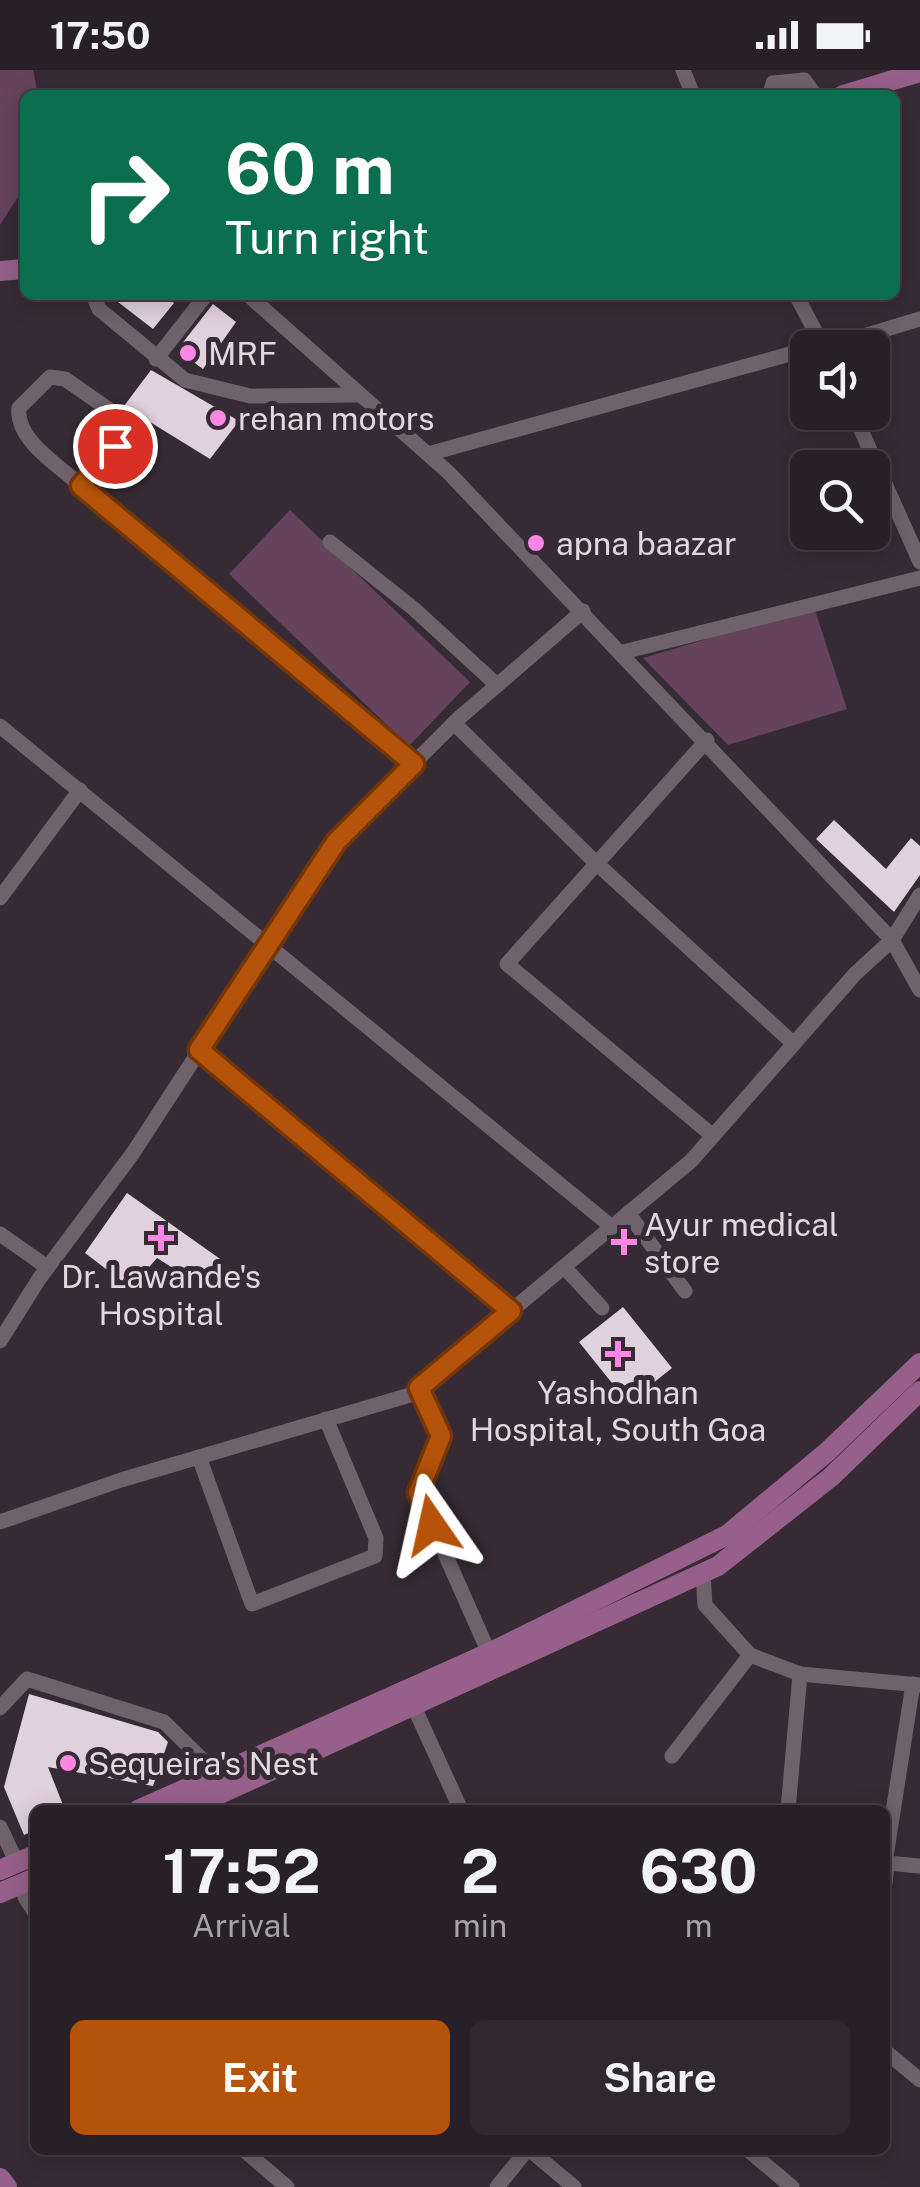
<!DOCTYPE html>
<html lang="en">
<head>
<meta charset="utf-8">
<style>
  :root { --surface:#282027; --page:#30282f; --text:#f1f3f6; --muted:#a5a3a7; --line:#443e44; --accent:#b45309 }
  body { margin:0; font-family:"Public Sans",sans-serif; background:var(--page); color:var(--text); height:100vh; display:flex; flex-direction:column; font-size:38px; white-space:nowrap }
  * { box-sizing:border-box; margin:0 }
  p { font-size:32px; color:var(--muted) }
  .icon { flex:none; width:55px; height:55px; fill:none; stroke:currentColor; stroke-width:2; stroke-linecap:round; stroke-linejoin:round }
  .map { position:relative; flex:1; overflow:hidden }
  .drawer { position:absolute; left:30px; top:1735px; width:860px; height:350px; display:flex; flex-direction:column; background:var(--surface); border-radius:15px; box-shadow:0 5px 25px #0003,0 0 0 2px var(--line) }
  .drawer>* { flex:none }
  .guide { position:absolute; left:20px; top:20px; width:880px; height:210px; border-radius:15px; box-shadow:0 5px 25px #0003,0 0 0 2px var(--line); background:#0b6e4f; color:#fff; overflow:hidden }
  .controls { position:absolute; left:790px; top:260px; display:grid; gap:20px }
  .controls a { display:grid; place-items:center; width:100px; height:100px; border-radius:15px; background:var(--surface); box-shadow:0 5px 25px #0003,0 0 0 2px var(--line); font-size:50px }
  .pin { position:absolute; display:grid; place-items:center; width:85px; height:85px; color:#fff; margin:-42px; border:5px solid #fff; border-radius:50%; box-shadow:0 2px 10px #0007 }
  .me { position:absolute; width:110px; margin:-55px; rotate:349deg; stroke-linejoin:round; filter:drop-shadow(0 0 8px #0008) }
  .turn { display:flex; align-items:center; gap:35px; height:210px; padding:0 40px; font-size:45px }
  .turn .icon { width:130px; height:130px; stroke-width:2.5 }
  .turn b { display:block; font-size:70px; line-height:85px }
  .eta { display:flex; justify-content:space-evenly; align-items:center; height:170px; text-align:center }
  .eta b { font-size:60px; font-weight:700; line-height:70px }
  .cta { display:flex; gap:20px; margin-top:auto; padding:20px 40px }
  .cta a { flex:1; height:115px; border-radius:15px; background:var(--accent); color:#fff; font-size:40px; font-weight:700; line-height:115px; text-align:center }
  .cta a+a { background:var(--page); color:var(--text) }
  .status { display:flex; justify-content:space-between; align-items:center; height:70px; padding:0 50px; background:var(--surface); direction:ltr }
  .status svg { height:28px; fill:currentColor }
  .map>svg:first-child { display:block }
  .green { fill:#65435d }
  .building { fill:#e0d1dc }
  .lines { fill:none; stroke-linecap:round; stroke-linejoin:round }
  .minor { stroke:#6f626b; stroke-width:15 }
  .major { stroke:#96608b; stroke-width:20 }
  .route-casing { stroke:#753606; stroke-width:25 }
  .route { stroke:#b45309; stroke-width:18 }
  .poi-dot { fill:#fb86e4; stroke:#362b34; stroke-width:4 }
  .labels { text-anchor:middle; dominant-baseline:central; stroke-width:10; stroke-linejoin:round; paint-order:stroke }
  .poi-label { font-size:32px; fill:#e1d9df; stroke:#362b34; text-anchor:start }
</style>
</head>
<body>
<div class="status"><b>17:50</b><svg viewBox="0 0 49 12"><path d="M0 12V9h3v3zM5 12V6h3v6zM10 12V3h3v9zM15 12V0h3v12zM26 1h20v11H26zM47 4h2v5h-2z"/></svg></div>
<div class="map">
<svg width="920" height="2117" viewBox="0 0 920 2117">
  <rect width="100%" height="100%" fill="#362b34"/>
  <!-- green -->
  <g class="green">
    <polygon points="0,0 33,0 38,25 25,25 25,116 0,155"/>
    <polygon points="290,440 470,612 409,676 229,504"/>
    <polygon points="814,537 847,639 728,675 643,588"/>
  </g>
  <!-- building -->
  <g class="building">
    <polygon points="124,225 162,225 174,233 153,259 118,232"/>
    <polygon points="213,234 236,252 203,299 177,280"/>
    <polygon points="151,300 239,351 210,389 124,336"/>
    <polygon points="834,750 886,799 911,768 920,776 920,805 894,842 816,769"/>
    <polygon points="127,1123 223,1191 206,1219 157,1188 131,1218 85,1183"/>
    <polygon points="623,1237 672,1298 628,1333 579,1272"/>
    <polygon points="29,1624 158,1662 168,1672 153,1716 48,1697 65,1740 35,1740 35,1760 24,1765 4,1717"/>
  </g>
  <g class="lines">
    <!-- minor -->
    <g class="minor">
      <polyline points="683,0 693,25"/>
      <polyline points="770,25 773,13 804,10 815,25"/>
      <polyline points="93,225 99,239 185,310 250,326 359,325"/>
      <polyline points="248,225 449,403 892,870 920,920"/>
      <polyline points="796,225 822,274 813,277"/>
      <polyline points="824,278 920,249"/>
      <polyline points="156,289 206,225"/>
      <polyline points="853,342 920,492"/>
      <polyline points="428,384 808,279"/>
      <path d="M 81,416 L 123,367 L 126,357 L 121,348 L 65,309 L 50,307 L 19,338 C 15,370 60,396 81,416 L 414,693"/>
      <polyline points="330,472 414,539 497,615"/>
      <polyline points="623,582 920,508"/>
      <polyline points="454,653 595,792 794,974"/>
      <polyline points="0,656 612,1157"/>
      <polyline points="707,670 507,894 713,1066"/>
      <polyline points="0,828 80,720"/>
      <polyline points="199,980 511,1241"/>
      <polyline points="628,1143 685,1221"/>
      <polyline points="0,1164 47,1197"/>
      <polyline points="564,1197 602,1238"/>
      <polyline points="0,1271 39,1209 133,1083 335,772 458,649 583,541"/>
      <polyline points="419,1317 441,1366 418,1423 489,1583"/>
      <polyline points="199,1387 252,1534 375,1486 376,1468 326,1349"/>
      <polyline points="0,1452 121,1410 410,1325 691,1091 855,904 892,870 920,825"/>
      <polyline points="750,1585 800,1604"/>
      <polyline points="414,1637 461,1740"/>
      <polyline points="0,1638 27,1609 164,1652 215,1702"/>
      <polyline points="672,1686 750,1585 705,1535 703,1503"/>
      <polyline points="788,1740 800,1604 920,1615"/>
      <polyline points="0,1757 17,1793"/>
      <polyline points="885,1793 913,1614"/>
      <polyline points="30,1810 25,1827 35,1843"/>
      <polyline points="885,1814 887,1793 920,1796"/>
      <polyline points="885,1981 920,2010"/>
      <polyline points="244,2080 287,2117"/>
      <polyline points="530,2080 574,2117"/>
      <polyline points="748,2080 792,2117"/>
      <polyline points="497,2117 527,2080"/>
    </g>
    <!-- major -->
    <g class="major">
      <polyline points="843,25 920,2"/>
      <polyline points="0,201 25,199"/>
      <polyline points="138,1740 489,1583 727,1465 827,1382 920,1293"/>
      <polyline points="185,1740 718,1496 831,1407 920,1321"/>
      <polyline points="0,1800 35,1785"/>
      <polyline points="0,1823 35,1808"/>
      <polyline points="0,2108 7,2117"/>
    </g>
  </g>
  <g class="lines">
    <!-- route casing -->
    <g class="route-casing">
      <polyline id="route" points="115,376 81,416 414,694 336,772 199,980 511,1241 419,1318 441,1366 418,1423 432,1455"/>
    </g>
    <!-- route -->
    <use href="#route" class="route"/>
  </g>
  <!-- markers -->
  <g class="poi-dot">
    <circle cx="188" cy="283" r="10"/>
    <circle cx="218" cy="348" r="10"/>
    <circle cx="536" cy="473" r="10"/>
    <path d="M156 1153h10v10h10v10h-10v10h-10v-10h-10v-10h10z"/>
    <path d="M619 1157h10v10h10v10h-10v10h-10v-10h-10v-10h10z"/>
    <path d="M613 1269h10v10h10v10h-10v10h-10v-10h-10v-10h10z"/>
    <circle cx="68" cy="1693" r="10"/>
  </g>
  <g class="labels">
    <!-- poi labels -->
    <g class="poi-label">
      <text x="208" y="283">MRF</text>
      <text x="238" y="348">rehan motors</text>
      <text x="556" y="473">apna baazar</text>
      <text x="644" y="1154">Ayur medical<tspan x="644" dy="37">store</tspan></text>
      <text x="161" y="1206" text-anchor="middle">Dr. Lawande's<tspan x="161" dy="37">Hospital</tspan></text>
      <text x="618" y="1322" text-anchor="middle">Yashodhan<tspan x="618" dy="37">Hospital, South Goa</tspan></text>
      <text x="88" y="1693">Sequeira's Nest</text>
    </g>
  </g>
</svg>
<div class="controls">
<a><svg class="icon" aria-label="sound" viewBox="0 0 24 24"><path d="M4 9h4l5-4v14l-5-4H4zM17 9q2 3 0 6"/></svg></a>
<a><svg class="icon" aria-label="search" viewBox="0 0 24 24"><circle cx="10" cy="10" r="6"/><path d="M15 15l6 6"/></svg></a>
</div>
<div class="pin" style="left:115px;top:376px;background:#d93025"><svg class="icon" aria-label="arrive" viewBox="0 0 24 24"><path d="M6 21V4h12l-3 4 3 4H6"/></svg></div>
<svg class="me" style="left:432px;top:1455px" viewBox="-20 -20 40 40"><path d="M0-17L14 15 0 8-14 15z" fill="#b45309" stroke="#fff" stroke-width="4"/></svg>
<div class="guide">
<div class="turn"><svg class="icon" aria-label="right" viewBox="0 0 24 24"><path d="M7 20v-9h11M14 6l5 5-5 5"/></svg><div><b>60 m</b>Turn right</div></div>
</div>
<section class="drawer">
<div class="eta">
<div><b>17:52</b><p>Arrival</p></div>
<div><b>2</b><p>min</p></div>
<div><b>630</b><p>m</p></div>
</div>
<div class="cta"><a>Exit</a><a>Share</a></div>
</section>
</div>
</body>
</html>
